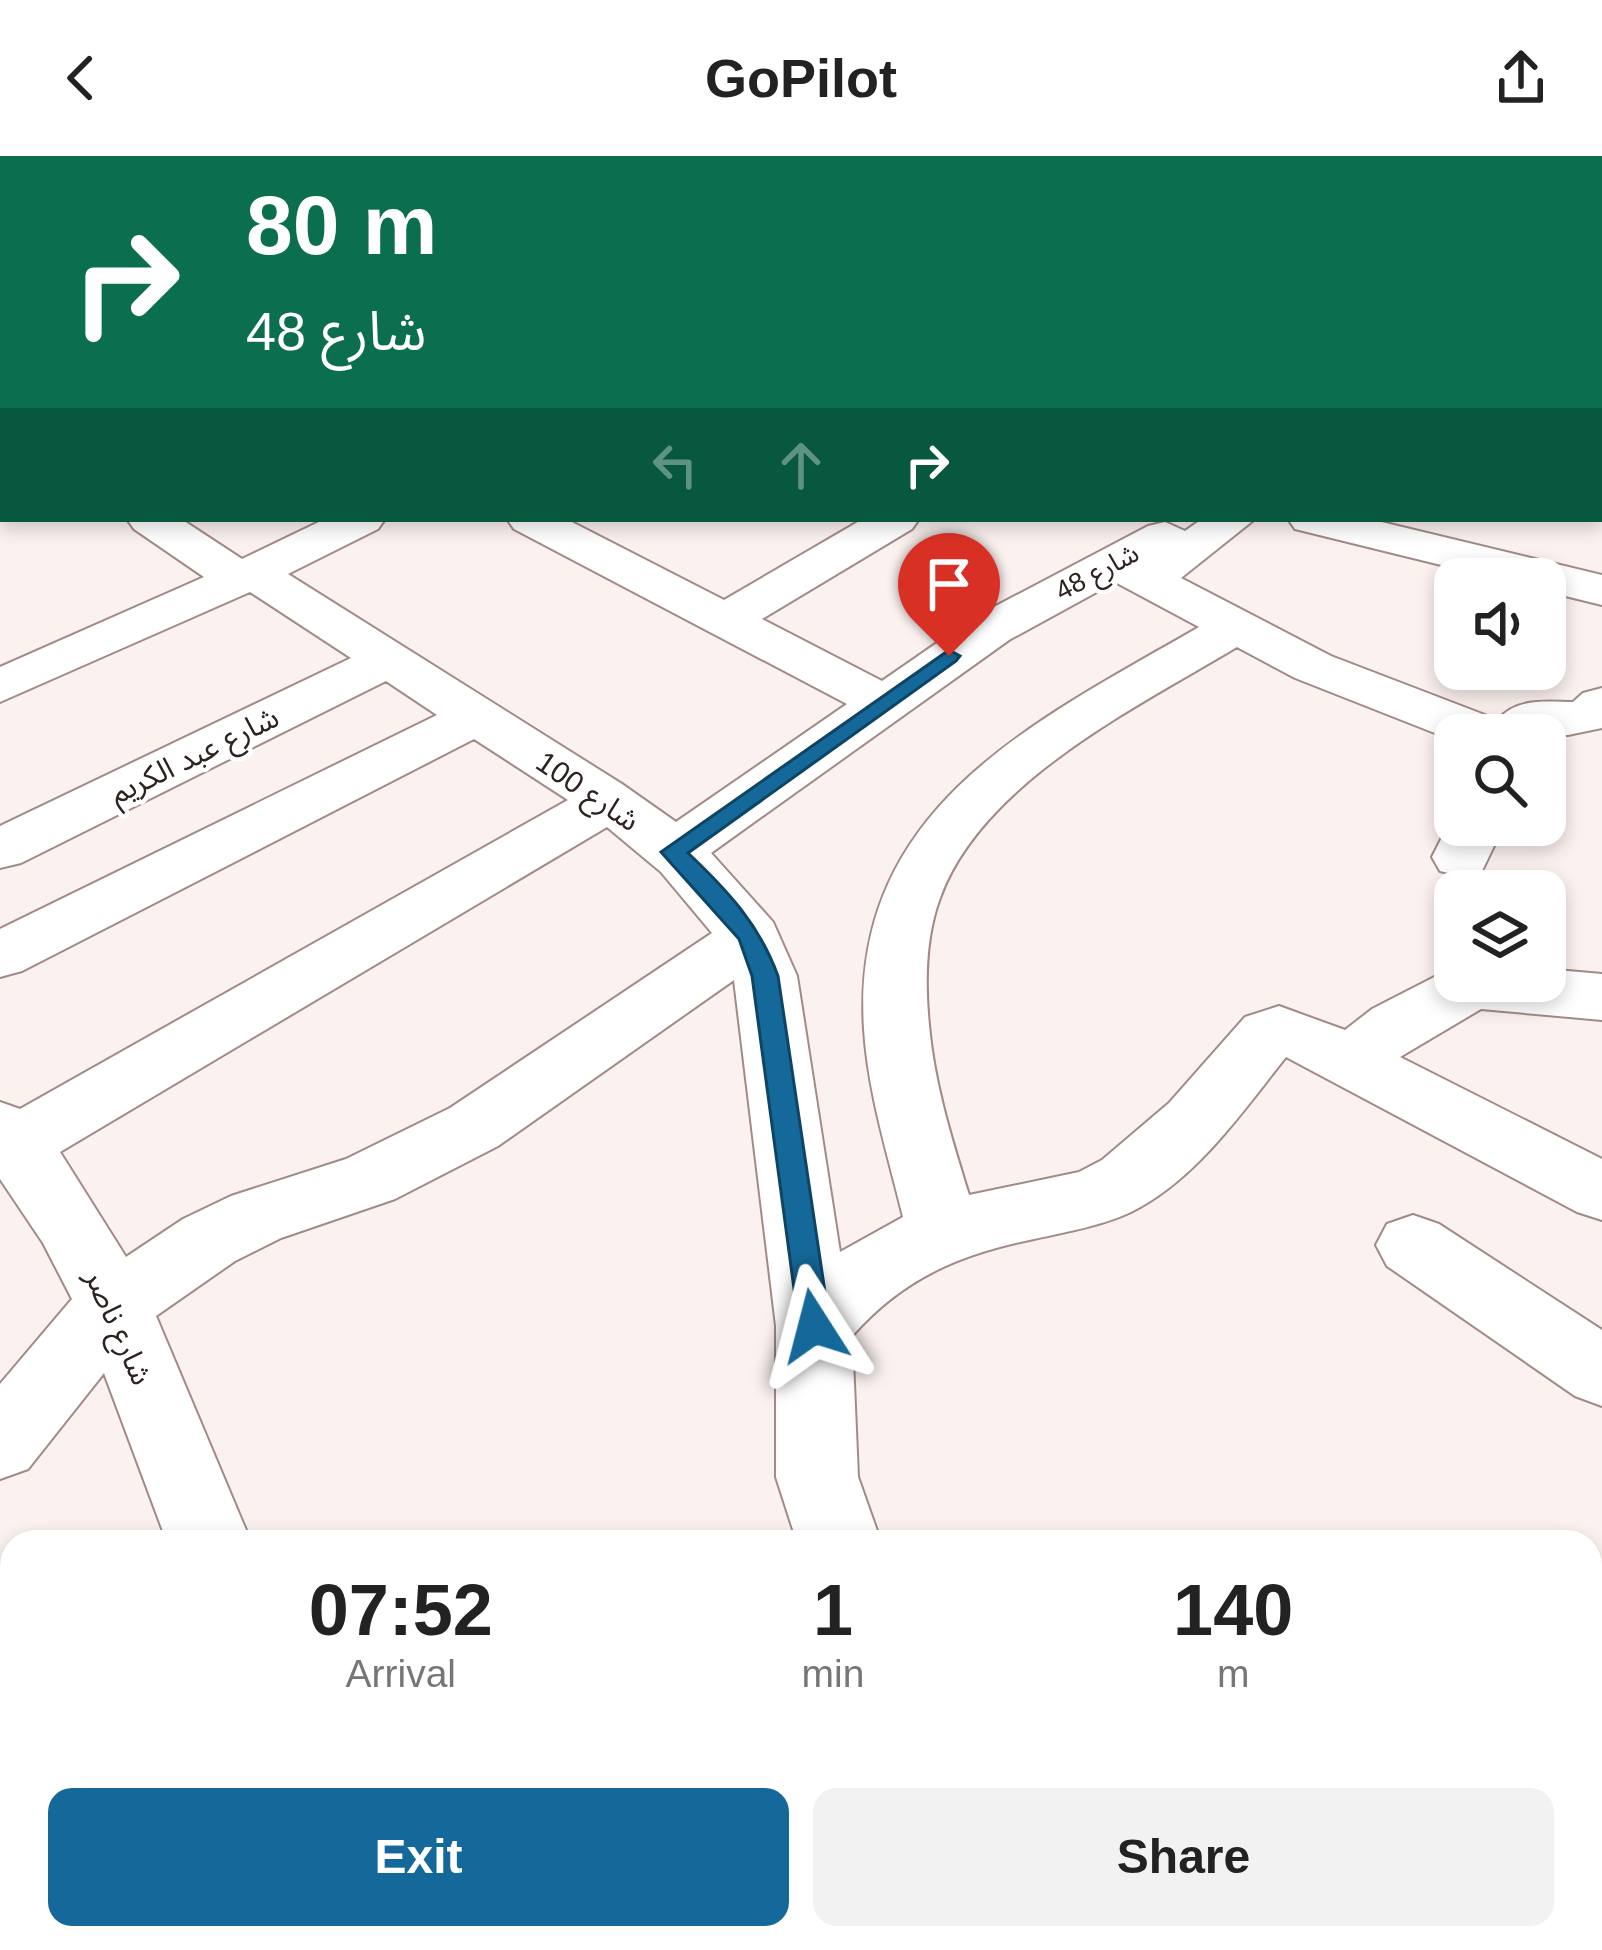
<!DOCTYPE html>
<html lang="en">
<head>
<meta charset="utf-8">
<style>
  :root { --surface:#fff; --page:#f2f2f2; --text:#222; --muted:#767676; --accent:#15699a }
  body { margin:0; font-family:Arial,"Noto Sans Arabic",sans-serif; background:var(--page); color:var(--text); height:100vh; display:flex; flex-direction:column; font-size:45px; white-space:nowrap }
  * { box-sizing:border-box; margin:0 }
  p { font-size:39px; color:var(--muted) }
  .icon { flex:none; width:66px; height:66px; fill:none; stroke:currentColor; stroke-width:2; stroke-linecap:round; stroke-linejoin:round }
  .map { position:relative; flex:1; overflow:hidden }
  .details { position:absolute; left:0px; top:1374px; width:1602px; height:420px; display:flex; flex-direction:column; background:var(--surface); border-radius:36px 36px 0 0; box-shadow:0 6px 18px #0003 }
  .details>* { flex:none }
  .banner { position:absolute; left:0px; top:0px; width:1602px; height:366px; box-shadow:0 6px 18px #0003; background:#0b6e4f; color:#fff; overflow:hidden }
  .fabs { position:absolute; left:1434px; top:402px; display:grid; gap:24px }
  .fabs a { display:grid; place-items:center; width:132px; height:132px; border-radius:24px; background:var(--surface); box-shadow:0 6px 18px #0003; font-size:60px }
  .pin { position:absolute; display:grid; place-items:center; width:102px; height:102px; color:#fff; margin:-123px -51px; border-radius:50% 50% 50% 0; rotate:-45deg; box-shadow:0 0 12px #0007 }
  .pin .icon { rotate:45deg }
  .me { position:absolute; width:132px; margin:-66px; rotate:351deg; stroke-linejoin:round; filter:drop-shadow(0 0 9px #0008) }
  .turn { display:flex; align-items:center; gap:42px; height:252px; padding:0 48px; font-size:54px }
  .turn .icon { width:156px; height:156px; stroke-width:2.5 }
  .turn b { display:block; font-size:84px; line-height:102px }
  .lanes { display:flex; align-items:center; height:114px; padding:0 48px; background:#0003; justify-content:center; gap:60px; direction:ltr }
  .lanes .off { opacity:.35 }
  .eta { display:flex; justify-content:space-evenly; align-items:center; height:204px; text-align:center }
  .eta b { font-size:72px; font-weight:800; line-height:84px }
  .primary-button { display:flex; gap:24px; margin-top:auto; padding:24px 48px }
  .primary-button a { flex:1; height:138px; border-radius:24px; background:var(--accent); color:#fff; font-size:48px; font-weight:800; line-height:138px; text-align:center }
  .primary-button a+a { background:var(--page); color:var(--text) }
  header { display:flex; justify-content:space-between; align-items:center; height:156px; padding:0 48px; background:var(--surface); font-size:54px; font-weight:800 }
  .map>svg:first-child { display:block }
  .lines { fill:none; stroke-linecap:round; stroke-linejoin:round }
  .minor-casing { stroke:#a28b86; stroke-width:4 }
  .minor { fill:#fff; fill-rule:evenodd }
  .route { fill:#15699a; stroke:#0e4464; stroke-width:3 }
  .labels { text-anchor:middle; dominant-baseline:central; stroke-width:9; stroke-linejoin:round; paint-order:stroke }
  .far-street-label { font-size:27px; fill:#2c2220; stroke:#fff }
  .street-label { font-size:30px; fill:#2c2220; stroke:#fff }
</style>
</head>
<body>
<header><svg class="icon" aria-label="back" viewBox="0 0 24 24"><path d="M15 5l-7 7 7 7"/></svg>GoPilot<svg class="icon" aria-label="share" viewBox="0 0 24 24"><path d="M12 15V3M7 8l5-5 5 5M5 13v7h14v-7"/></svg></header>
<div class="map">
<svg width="1602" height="1794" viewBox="0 0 1602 1794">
  <rect width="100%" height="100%" fill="#fbf1ef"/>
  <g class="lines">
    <!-- minor casing -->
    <g class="minor-casing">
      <g id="minor">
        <polygon points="230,0 277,0 228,3"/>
        <polygon points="673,0 708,0 710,3 675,3"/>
        <polygon points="946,0 982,0 984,3 948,3"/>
        <polygon points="1153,0 1191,0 1193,3 1155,3"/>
        <polygon points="1381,0 1415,0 1416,3 1382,3"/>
        <rect x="0" y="54" width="3" height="22"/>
        <polygon points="1599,132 1602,133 1602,157 1599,156"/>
        <polygon points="3,190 3,214 0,215 0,191"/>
        <rect x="1599" y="295" width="3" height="27"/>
        <path d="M 127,363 L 181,363 L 242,403 L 325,363 L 385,363 L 378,373 L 288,418 L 622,628 L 676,666 L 847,548 L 514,373 L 507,363 L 566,363 L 724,444 L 863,363 L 919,363 L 912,373 L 762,463 L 882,525 L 973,462 L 1148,370 L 1165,366 L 1185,375 L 1202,363 L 1255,363 L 1181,422 L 1331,500 L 1498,564 C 1516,541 1547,546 1573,546 L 1583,537 L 1602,532 L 1602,572 L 1568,579 L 1455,579 L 1455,585 L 1295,522 L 1237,491 C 1137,551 982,626 940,742 C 925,782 925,828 929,869 C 934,927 952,984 969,1039 L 1079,1016 L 1102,1004 L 1169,947 L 1245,861 L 1279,850 L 1345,874 L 1372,853 L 1450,813 L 1455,811 L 1455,825 L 1545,825 L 1545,813 L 1602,818 L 1602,864 L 1481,853 L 1400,901 L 1602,1003 L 1602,1064 L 1577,1056 L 1286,901 C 1242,956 1196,1024 1131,1056 C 1101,1070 1066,1076 1034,1083 C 960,1098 903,1122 852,1180 L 858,1321 L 881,1386 L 797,1386 L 776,1321 L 776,1170 L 734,824 L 498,990 L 395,1043 L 281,1082 L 235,1105 L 156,1160 L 251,1386 L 167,1386 L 104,1217 L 28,1313 L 0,1323 L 0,1228 L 72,1143 L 43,1087 L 0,1023 L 0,946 L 20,953 L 568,644 L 474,583 L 22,815 L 0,821 L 0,773 L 437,559 L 386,525 L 21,707 L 0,712 L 0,670 L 351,502 L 250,436 L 0,546 L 0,511 L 204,421 L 134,373 ZM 1115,426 L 1199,471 C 1035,566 850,651 864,873 C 868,937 888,999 903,1061 L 840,1096 L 797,820 L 773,766 L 711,697 L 1009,484 ZM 607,671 L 661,716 L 712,777 L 450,952 L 346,1003 L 231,1040 L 183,1063 L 126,1101 L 60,996 Z"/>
        <polygon points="1288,363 1369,363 1602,419 1602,449 1545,435 1545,423 1498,423 1295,373"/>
        <polygon points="1455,656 1455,669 1504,669 1482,715 1461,720 1440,715 1432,701"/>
        <polygon points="1413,1059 1439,1068 1602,1174 1602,1250 1575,1240 1387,1110 1376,1089 1387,1068"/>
        <polygon points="1602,1542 1602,1643 1590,1648 1590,1547"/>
        <polygon points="1590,1740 1602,1745 1602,1794 1529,1794 1524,1782 1590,1782"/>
        <polygon points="201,1782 302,1782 297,1794 196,1794"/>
        <polygon points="317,1782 415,1782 419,1794 321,1794"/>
        <polygon points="649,1782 752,1782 757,1794 654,1794"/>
      </g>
    </g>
    <!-- minor -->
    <use href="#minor" class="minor"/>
  </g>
  <!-- route -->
  <path class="route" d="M 949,494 L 960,500 L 956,505 L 688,697 C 728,735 759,768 778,820 L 830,1170 L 826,1179 L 814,1183 L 803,1179 L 799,1170 L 752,820 L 739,783 L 661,696 Z"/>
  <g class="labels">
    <!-- far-street labels -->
    <g class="far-street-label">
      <text transform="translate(1097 416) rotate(-28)">شارع 48</text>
    </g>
    <!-- street labels -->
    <g class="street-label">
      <text transform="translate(194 599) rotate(-26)">شارع عبد الكريم</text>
      <text transform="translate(588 635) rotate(34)">شارع 100</text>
      <text transform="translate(119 1171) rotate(66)">شارع ناصر</text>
    </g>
  </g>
</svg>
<div class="fabs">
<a><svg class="icon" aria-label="sound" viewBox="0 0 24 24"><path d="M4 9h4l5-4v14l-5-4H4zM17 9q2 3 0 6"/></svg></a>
<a><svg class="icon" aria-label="search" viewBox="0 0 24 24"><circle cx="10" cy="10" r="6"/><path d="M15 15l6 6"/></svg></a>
<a><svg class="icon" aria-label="layers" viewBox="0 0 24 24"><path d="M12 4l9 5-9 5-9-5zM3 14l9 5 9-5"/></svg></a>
</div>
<div class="pin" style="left:949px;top:500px;background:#d93025"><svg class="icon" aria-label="arrive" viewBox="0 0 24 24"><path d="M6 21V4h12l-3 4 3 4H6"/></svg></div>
<svg class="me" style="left:814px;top:1170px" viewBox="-20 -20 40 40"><path d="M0-17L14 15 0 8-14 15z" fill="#15699a" stroke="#fff" stroke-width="4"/></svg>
<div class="banner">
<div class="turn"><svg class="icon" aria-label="right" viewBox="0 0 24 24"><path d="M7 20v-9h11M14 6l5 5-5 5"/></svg><div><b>80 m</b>شارع 48</div></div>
<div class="lanes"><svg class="icon off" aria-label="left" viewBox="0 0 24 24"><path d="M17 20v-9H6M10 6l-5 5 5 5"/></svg><svg class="icon off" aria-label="ahead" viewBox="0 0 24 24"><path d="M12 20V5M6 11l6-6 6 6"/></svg><svg class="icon" aria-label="right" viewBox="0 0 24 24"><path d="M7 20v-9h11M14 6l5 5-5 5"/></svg></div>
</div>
<section class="details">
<div class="eta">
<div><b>07:52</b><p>Arrival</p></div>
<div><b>1</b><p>min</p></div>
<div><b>140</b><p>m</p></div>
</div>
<div class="primary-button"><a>Exit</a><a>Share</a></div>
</section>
</div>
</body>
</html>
